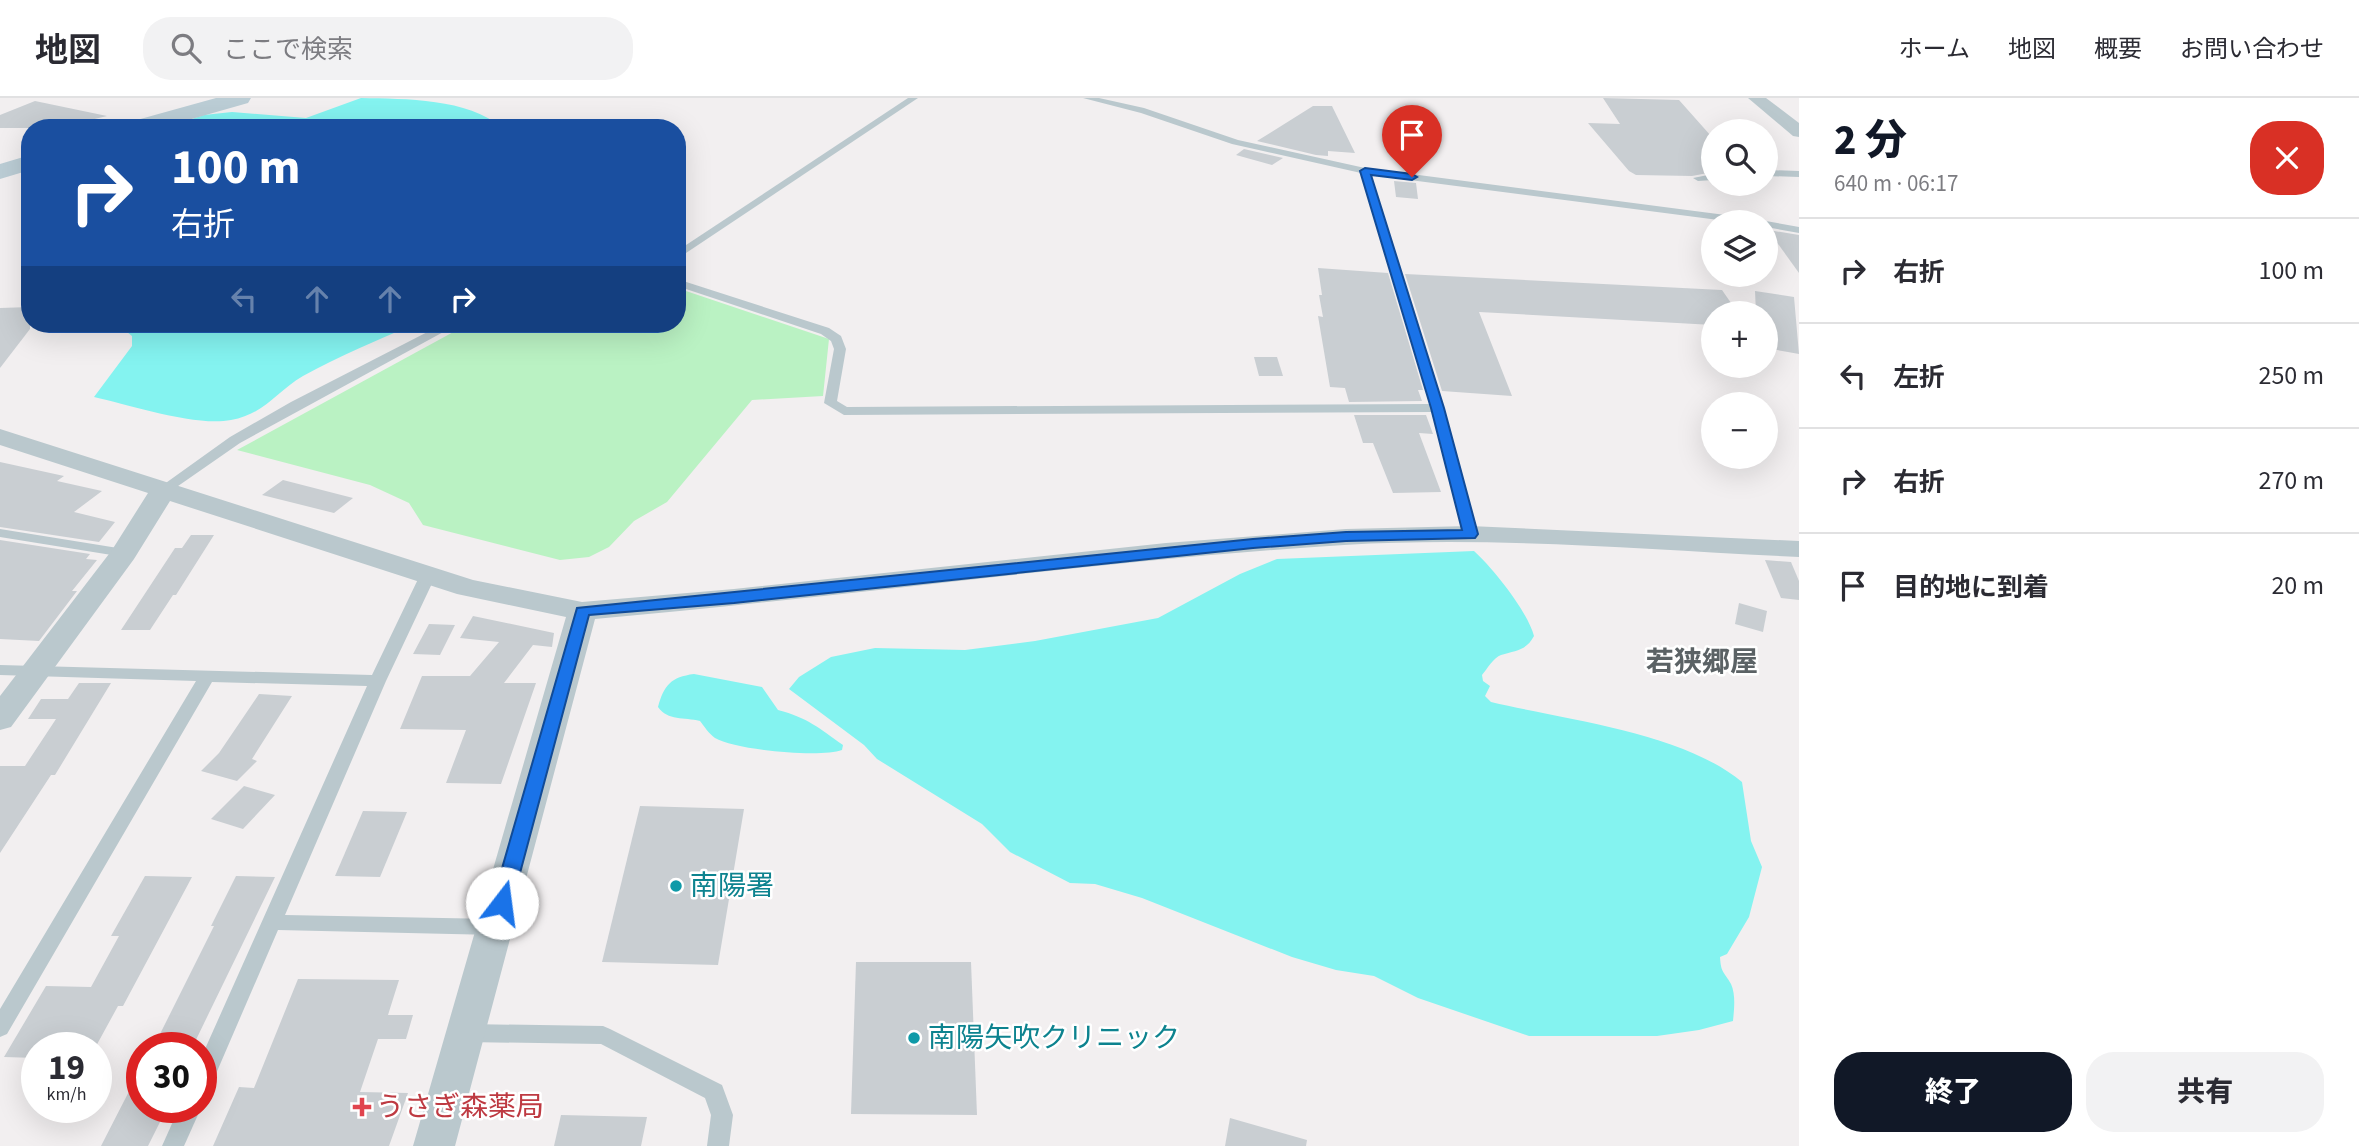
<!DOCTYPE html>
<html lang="ja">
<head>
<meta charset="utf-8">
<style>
  :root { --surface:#fff; --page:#f2f2f3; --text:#2b2b33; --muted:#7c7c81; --line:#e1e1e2; --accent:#111827 }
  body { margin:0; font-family:"Source Sans 3","Noto Sans JP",sans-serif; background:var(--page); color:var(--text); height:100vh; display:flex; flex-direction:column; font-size:26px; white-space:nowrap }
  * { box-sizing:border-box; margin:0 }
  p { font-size:23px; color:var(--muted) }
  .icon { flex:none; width:38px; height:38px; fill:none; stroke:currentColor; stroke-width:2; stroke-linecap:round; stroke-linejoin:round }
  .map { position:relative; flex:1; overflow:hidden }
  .drawer { display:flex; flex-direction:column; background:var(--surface); width:560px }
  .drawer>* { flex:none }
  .guide { position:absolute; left:21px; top:21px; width:665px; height:214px; border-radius:28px; box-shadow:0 7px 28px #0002; background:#1a4fa0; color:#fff; overflow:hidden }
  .fabs { position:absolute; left:1701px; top:21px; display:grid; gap:14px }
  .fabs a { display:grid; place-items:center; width:77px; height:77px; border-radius:50%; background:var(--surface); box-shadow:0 7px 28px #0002; font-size:35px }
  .speed { position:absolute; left:21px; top:934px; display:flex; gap:14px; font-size:35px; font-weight:700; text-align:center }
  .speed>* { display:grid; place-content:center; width:91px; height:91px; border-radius:50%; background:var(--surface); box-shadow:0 7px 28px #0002; line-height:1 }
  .speed small { font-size:18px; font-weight:400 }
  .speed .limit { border:10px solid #d22; background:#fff; color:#111 }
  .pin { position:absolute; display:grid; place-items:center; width:60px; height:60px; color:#fff; margin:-72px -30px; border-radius:50% 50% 50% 0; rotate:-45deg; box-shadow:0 0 7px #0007 }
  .pin .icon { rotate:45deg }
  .me { position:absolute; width:77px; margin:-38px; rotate:15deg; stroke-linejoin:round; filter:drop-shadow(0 0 5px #0008) }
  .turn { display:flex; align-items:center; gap:24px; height:147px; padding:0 35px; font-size:32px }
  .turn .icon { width:91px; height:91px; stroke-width:2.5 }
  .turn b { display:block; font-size:49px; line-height:60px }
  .lanes { display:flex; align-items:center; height:66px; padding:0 35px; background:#0003; justify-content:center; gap:35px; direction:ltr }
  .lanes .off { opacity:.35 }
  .round { display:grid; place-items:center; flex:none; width:74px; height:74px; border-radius:28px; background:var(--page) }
  .overview { display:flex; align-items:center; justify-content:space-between; height:119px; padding:0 35px }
  h1 { font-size:42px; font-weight:800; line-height:52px; color:var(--accent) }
  .cta { display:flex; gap:14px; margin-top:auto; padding:14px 35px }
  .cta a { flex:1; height:80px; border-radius:28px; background:var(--accent); color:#fff; font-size:28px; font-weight:800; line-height:80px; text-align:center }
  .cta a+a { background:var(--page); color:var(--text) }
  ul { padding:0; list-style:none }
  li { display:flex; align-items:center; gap:21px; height:105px; padding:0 35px; border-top:2px solid var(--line) }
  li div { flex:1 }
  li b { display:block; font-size:26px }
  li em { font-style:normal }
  header { display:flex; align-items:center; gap:42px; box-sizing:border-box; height:98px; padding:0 35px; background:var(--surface); border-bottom:2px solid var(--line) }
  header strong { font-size:33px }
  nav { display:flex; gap:38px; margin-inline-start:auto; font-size:24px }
  .search { width:490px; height:63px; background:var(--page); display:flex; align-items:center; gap:18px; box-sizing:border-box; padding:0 24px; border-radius:28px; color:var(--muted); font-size:26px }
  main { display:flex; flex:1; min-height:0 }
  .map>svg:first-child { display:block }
  .green { fill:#baf2c3 }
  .water { fill:#84f3f0 }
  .building { fill:#c9ced2 }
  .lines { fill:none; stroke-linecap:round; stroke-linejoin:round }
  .lane { fill:#bac8cd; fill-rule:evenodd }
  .street { fill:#bac8cd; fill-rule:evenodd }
  .secondary { fill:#bbcdd5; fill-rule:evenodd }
  .route { fill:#1a73e8; stroke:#114b97; stroke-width:2 }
  .culture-dot { fill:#0f9aa8; stroke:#fff; stroke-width:2.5 }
  .health-dot { fill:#e0444e; stroke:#fff; stroke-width:2.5 }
  .labels { text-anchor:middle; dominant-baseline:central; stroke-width:5; stroke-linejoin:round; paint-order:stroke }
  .quarter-label { font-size:28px; font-weight:bold; fill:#5b6265; stroke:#fff }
  .near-culture-label { font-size:28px; fill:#0d838f; stroke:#fff; text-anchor:start }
  .near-health-label { font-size:28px; fill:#be3a42; stroke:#fff; text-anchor:start }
</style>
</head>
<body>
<header>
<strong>地図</strong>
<div class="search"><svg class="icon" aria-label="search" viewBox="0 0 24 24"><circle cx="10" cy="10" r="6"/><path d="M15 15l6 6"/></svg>ここで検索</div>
<nav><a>ホーム</a><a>地図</a><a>概要</a><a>お問い合わせ</a></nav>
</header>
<main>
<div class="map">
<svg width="1799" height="1048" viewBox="0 0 1799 1048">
  <rect width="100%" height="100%" fill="#f2eff0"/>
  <!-- green -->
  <polygon class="green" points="677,190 829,241 823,298 752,302 667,404 634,423 609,449 589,459 560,462 423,427 409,405 370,387 237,352 468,226 677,226"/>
  <!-- water -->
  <g class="water">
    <path d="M 361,0 C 406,1 467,0 503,30 L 164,30 L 204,17 L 232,14 L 306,20 Z"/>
    <path d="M 117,226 L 415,226 C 378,242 339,258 303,278 C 277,293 265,316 231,322 C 196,329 130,307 94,299 L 132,248 L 132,238 Z"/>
    <path d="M 1474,453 C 1493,470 1528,514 1534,538 C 1526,553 1516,552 1501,557 C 1494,559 1487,571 1482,577 L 1483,583 L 1490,588 L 1485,598 L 1491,604 C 1566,622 1682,634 1742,684 L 1751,743 L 1762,769 L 1749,819 L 1727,856 L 1720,859 C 1721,876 1724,873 1731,886 C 1736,897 1734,912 1733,923 L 1699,932 L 1657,938 L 1529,938 L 1418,900 L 1374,878 L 1336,872 L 1292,859 L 1142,800 L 1095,786 L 1070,785 L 1010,754 L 982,726 L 877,661 L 864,647 L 789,591 L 799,579 L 831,559 L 875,550 L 965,552 L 1035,543 L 1158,520 L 1240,476 L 1277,461 Z"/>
    <path d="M 694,576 L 762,589 L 778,612 C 808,620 819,630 843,647 L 842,652 C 820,660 735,652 715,640 C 709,636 704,628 700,623 C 684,619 668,623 658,609 C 664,587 671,579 694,576 Z"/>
  </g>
  <!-- building -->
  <g class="building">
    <polygon points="1603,0 1679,2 1711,38 1713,74 1692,78 1636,77 1629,73 1588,25 1620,26"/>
    <polygon points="35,3 107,18 58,30 0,30 0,17"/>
    <polygon points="1313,8 1332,8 1355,55 1328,53 1328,58 1316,57 1257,43"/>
    <polygon points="1244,51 1283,60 1272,67 1236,57"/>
    <polygon points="1394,83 1416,85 1418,101 1396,99"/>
    <polygon points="1768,132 1799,137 1799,175"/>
    <polygon points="1318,170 1388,175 1423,292 1418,292 1422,303 1349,304 1345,290 1330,289 1318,218 1323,219 1319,197 1322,197"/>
    <polygon points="1405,176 1722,192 1738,215 1713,215 1713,227 1479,214 1512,298 1442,293"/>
    <polygon points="1755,193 1794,199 1799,256 1766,250 1766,215 1756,215"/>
    <polygon points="30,209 30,231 0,270 0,210"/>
    <polygon points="1254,259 1277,259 1283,278 1259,278"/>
    <polygon points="1354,317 1426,317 1433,336 1419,335 1441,394 1393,395 1373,345 1363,345"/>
    <polygon points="0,364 64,378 57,383 102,393 74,414 115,424 99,444 0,429"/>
    <polygon points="283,382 353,400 334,415 262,397"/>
    <polygon points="191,437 214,437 176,497 173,497 150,532 121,532 175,450 182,450"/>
    <polygon points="0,442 90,456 86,461 97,462 72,493 77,493 39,543 0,541"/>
    <polygon points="1765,462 1791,464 1799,483 1799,502 1781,500"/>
    <polygon points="1739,505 1767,513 1763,534 1735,526"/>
    <polygon points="473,518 554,535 552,549 533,547 504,585 536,585 501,686 446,685 466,632 400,631 422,578 470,578 499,544 460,540"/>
    <polygon points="429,526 455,527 440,557 413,556"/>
    <polygon points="79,585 111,585 55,677 51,677 0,755 0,668 25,668 56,621 28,621 41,601 68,601"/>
    <polygon points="259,596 292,598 252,661 257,663 237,683 201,673 219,655"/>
    <polygon points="244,688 275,697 243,731 211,721"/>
    <polygon points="640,708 744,711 718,867 602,864"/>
    <polygon points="363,713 407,714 380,779 335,778"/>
    <polygon points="145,778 192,779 123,908 118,908 95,950 37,950 37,960 4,959 46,888 91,889 119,838 111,838"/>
    <polygon points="236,778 275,779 192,950 153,950 214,828 211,828"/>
    <polygon points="856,864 971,864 977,1017 851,1016"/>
    <polygon points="298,881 399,882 388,917 413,917 406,941 378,941 360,994 408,995 389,1048 213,1048 239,989 254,990"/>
    <polygon points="142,968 142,1010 167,1010 148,1048 101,1048"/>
    <polygon points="561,1017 647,1019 641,1048 554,1048"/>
    <polygon points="1230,1020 1307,1042 1306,1048 1225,1048"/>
  </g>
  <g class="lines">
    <!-- lane -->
    <g class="lane">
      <polygon points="908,0 918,0 677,161 677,153"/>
      <polygon points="1083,0 1099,0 1144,10 1238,42 1365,70 1756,121 1761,124 1734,124 1371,77 1444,310 1477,436 1470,440 1463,436 1433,314 844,317 824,305 834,251 831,243 821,236 677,188 677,181 829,230 841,238 846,251 837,303 847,309 1430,306 1361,75 1232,46 1141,15"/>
      <polygon points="1766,72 1799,73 1799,79 1766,78"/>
      <polygon points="1713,76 1713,82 1698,83 1693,80"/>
      <polygon points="1766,123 1799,129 1799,135 1766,129 1766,124 1762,124"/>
      <polygon points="443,226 458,226 240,345 168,395 163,396 156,392 230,339 291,304"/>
      <polygon points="0,431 124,451 131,455 124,459 0,439"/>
      <polygon points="428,472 436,477 386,583 285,817 495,821 502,823 505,829 502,835 495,837 278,832 212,985 209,992 201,994 201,960 367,588 212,584 7,936 0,939 0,911 196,583 0,577 0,567 372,577 420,477"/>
      <polygon points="467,926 603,928 610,931 722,987 733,1017 729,1048 707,1048 711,1017 705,1000 601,946 467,944 460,941 456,935 460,929"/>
      <polygon points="179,1010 201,1010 184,1048 162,1048"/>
    </g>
    <!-- street -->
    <g class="street">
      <polygon points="1748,0 1766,0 1799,25 1799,39 1793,38"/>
      <path d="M 0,331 L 473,482 L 582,504 L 734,491 L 1166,445 L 1346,431 L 1470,428 L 1799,443 L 1799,459 C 1648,452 1495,438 1344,447 C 1093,463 845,499 595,521 L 455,1048 L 413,1048 L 566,519 L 457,496 L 170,403 L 134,461 L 11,629 L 0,632 L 0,598 L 112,452 L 148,395 L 0,347 Z"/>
    </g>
    <!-- secondary -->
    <g class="secondary">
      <polygon points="216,0 251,0 248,5 160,30 123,30 126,25"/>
      <polygon points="30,57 30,72 0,81 0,66"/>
    </g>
  </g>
  <!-- route -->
  <polygon class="route" points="1365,70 1412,76 1417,79 1412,82 1371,77 1444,310 1478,436 1475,440 1346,443 1253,450 734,505 589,517 512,805 509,811 502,813 495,811 492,805 577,510 1253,441 1346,434 1462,432 1431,310 1360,73"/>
  <!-- markers -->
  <g class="culture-dot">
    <circle cx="676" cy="788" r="7"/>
    <circle cx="914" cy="940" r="7"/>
  </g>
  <path class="health-dot" d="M358.5 998.5h7v7h7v7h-7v7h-7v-7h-7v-7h7z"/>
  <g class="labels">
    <!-- quarter labels -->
    <g class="quarter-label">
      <text x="1702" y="564">若狭郷屋</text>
    </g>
    <!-- near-culture labels -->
    <g class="near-culture-label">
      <text x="690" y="788">南陽署</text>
      <text x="928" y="940">南陽矢吹クリニック</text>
    </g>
    <!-- near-health labels -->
    <g class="near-health-label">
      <text x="376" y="1009">うさぎ森薬局</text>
    </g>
  </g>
</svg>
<div class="fabs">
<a><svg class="icon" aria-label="search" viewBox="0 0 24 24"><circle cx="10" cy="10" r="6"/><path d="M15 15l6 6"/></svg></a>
<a><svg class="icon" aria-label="layers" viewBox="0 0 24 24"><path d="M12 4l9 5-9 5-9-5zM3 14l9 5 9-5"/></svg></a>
<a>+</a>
<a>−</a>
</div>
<div class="speed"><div>19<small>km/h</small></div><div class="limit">30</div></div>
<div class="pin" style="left:1412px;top:79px;background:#d93025"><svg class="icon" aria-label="arrive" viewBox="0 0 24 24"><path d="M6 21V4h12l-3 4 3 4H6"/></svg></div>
<svg class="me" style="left:502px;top:805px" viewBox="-20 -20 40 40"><circle r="19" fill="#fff"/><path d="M0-13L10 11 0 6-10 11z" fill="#1a73e8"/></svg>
<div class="guide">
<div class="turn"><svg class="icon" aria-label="right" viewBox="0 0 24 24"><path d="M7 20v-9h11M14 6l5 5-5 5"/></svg><div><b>100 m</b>右折</div></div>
<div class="lanes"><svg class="icon off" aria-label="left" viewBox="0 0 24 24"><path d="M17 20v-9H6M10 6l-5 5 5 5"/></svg><svg class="icon off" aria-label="ahead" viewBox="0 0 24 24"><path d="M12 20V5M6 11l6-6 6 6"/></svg><svg class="icon off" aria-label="ahead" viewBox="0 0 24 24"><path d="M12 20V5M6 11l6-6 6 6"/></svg><svg class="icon" aria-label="right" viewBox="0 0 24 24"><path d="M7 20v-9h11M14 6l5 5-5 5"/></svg></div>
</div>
</div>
<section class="drawer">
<div class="overview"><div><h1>2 分</h1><p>640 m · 06:17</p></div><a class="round" style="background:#d93025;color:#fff"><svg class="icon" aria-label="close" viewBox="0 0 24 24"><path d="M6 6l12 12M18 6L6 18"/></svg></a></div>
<ul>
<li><svg class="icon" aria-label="right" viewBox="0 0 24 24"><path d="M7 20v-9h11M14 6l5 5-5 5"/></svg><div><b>右折</b></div><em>100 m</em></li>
<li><svg class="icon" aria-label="left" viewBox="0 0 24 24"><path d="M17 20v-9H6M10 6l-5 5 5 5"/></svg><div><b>左折</b></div><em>250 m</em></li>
<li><svg class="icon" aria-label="right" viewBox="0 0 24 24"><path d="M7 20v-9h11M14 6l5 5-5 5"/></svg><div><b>右折</b></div><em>270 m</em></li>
<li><svg class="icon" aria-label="arrive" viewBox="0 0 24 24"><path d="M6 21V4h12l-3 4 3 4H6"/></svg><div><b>目的地に到着</b></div><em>20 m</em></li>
</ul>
<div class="cta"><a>終了</a><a>共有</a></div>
</section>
</main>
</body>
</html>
